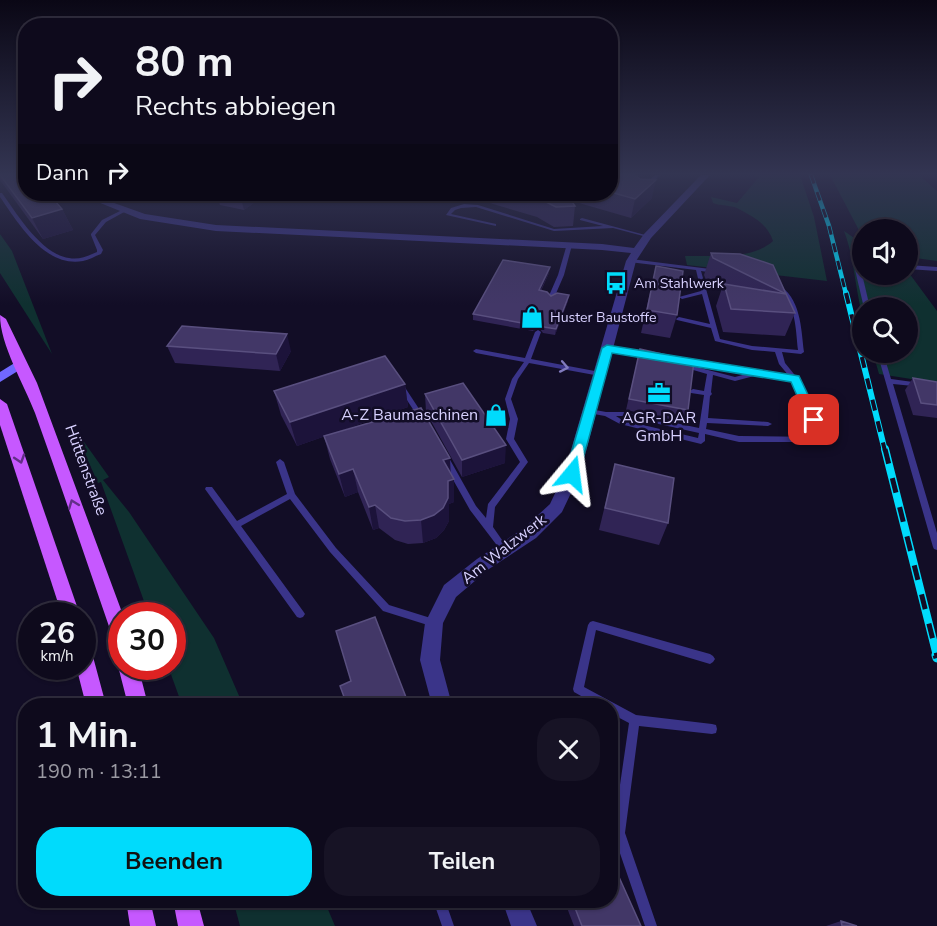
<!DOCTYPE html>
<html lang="de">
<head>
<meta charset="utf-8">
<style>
  :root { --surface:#0e0a1c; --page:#171325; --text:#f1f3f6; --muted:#9b9aa3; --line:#2e2b3b; --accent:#00dbfc }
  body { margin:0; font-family:"Nunito Sans",sans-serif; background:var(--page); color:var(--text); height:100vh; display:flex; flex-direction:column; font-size:22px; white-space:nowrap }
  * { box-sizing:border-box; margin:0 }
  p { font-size:20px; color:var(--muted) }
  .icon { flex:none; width:33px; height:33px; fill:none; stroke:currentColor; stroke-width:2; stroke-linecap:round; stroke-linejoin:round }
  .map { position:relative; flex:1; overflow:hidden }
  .sheet { position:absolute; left:18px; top:698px; width:600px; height:210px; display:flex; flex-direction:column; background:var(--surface); border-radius:24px; box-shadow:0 2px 4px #0004,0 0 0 2px var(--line) }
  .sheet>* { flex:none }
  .banner { position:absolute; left:18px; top:18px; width:600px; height:183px; border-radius:24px; box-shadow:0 2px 4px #0004,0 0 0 2px var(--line); background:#0e0a1c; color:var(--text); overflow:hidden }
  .tools { position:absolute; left:852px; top:219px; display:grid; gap:12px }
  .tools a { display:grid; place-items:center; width:66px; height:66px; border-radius:50%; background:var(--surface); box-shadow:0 2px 4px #0004,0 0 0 2px var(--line); font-size:30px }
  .speed { position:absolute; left:18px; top:602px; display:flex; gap:12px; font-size:30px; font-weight:700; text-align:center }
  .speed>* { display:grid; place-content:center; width:78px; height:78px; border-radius:50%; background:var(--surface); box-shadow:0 2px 4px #0004,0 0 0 2px var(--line); line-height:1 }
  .speed small { font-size:15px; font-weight:400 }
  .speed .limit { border:9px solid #d22; background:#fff; color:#111 }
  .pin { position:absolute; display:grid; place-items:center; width:51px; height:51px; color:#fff; margin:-26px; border-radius:12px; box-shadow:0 3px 9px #0006 }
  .me { position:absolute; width:66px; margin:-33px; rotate:16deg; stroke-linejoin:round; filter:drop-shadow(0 0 4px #0008) }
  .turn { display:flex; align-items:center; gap:21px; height:126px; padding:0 18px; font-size:27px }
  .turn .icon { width:78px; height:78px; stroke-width:2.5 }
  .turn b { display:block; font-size:42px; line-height:51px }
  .then { display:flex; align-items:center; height:57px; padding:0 18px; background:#0003; gap:12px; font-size:22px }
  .round { display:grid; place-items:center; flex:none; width:63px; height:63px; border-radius:24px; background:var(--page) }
  .summary { display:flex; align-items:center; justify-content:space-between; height:102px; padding:0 18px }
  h1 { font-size:36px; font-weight:700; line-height:45px }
  .cta { display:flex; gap:12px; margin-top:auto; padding:12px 18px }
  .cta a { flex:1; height:69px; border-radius:24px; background:var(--accent); color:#111; font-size:24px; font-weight:700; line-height:69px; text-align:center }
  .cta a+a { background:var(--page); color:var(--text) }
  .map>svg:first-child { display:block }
  .green { fill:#0f3030 }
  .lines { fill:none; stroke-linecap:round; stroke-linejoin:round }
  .lane { fill:#3a3489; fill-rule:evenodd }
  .street { fill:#3a3489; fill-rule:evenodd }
  .secondary { fill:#7168ff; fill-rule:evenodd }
  .primary { fill:#c658ff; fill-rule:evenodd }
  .rail-far3-casing { stroke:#00dbfc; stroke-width:4.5 }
  .rail-far2-casing { stroke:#00dbfc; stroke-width:6 }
  .rail-far1-casing { stroke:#00dbfc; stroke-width:8 }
  .rail-casing { stroke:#00dbfc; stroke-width:9 }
  .rail-far3 { stroke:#120d26; stroke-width:3; stroke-dasharray:9; stroke-linecap:butt }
  .rail-far2 { stroke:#120d26; stroke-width:4; stroke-dasharray:11; stroke-linecap:butt }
  .rail-far1 { stroke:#120d26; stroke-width:5; stroke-dasharray:15; stroke-linecap:butt }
  .rail { stroke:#120d26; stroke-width:7; stroke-dasharray:20; stroke-linecap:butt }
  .wall { fill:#302455 }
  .shaded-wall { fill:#1c133a }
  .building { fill:#423767; stroke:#594f7f; stroke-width:1.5 }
  .oneway { stroke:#817bbe }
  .oneway2 { stroke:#632f88 }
  .route { fill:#00dbfc; stroke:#008ea4; stroke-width:1.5 }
  .labels { text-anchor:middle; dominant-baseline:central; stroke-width:5; stroke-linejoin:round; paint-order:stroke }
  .far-poi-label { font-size:14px; fill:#d8d1ff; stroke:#120d26; text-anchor:start }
  .poi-label { font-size:16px; fill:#d8d1ff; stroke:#120d26; text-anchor:end }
  .street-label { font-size:16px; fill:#d8d1ff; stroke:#120d26 }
</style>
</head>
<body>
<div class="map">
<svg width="937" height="926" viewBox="0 0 937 926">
  <rect width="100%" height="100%" fill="#120d26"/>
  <!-- green -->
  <g class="green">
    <path d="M 753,175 L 800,175 L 814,217 L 827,281 L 687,265 L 685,256 C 713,255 751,261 773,241 C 768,224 752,216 737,208 C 730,205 721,206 713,203 L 711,197 L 737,203 L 759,177 Z"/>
    <polygon points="830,175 919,175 937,191 937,261 908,257 908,230 862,230 862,236"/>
    <path d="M 844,231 C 866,245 862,250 862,274 L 909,273 L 937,311 L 937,383 L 879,374 L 873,353 L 908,352 L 908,308 L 862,308 L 862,314 C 855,287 854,257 844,231 Z"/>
    <polygon points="0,234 12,251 52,354 0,273"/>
    <polygon points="72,425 109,477 103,480 129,512 214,638 243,705 182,705 168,666 172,666 172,615 149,615 101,482 98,483"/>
    <polygon points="233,900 324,900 335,926 240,926"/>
  </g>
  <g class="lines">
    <!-- lane -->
    <g class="lane">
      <polygon points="655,175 660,175 648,187 644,187 644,185"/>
      <path d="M 0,193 L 2,193 C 17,214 41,254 69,258 C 79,260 88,256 97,252 L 97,250 L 91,235 L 91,234 L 102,220 L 122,210 L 126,211 L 106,222 L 95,235 L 103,250 L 101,254 C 95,256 89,260 83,261 C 45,268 18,223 0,197 Z"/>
      <polygon points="287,194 291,194 303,200 299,201"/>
      <polygon points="464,204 478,205 554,229 603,226 580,220 580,219 582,218 649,236 647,237 613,228 554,231 476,207 461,208 455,210 451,214 496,224 496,226 446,215 451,208"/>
      <polygon points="567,244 572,245 564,275 554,298 551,300 549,299 548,298 558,275"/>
      <polygon points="860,250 862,250 862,253 859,255 859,261 870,308 864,308 853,261 854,254"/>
      <path d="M 631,259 L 718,270 L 718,272 L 716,273 L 701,271 L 720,339 L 752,346 L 798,350 C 796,332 796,311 785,296 C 782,292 778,289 774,286 L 777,284 C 801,297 801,328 804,352 L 801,354 L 782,352 L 785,363 L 798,379 L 827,440 L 826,442 L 739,442 L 705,434 L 705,441 L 701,444 L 620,424 L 605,416 L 588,413 L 587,411 L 590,409 L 606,412 L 623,412 L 699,428 L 704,395 L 691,393 L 690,391 L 693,389 L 704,391 L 707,374 L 683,367 L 682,366 L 683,365 L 685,364 L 735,377 L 750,373 L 684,361 L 683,360 L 686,358 L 789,376 L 779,364 L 775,352 L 752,350 L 715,341 L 711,328 L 677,320 L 676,319 L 679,317 L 710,324 L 702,294 L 682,299 L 679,297 L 701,291 L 696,270 L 629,262 L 628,261 ZM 713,375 L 735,381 L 758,375 L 792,381 L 818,437 L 739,436 L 706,429 L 707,423 L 768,426 L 772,424 L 768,422 L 708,418 L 710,396 L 712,394 L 711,392 ZM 616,416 L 623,416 L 699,433 L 698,438 L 622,420 Z"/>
      <polygon points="908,265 937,267 937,271 908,269"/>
      <polygon points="538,330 541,332 531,359 600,372 603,374 600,376 529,363 518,379 511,399 518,419 514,439 528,462 495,507 493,527 509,550 508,552 505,554 502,552 470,510 442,460 443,458 449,458 476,506 486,518 488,504 520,462 506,439 510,419 505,399 512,379 524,362 476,353 473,351 476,349 525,358 535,332"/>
      <polygon points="607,346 647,352 650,354 647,356 605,349 604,348"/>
      <polygon points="877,352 883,352 891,379 913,382 916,384 913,386 893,384 937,533 937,550 934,549 933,547"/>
      <polygon points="400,386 404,386 425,418 424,420 420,420 399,388"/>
      <polygon points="280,459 284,462 295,494 336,548 389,605 437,620 439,623 437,626 434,627 383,611 330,552 290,499 241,526 303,611 305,614 303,617 300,618 297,617 205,489 206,487 212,487 237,521 287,494 276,462"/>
      <polygon points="593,621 710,654 713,656 715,659 713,662 710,664 596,630 584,687 636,715 712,724 716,725 717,729 716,733 712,734 639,726 625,833 657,926 645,926 613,833 629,723 610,713 610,705 597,705 574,692 573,689 588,625 590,622"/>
      <polygon points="433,900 445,900 454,926 442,926"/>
    </g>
    <!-- street -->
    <g class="street">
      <polygon points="701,175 710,175 651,238 636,261 580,474 562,512 536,538 489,569 456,597 443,623 440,660 452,705 432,705 420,660 425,623 444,585 477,559 524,528 550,504 564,474 626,261 631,253 602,250 216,231 140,219 78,194 89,194 145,214 216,225 602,244 634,248 644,234"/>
      <polygon points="502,900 526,900 537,926 511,926"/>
    </g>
    <!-- secondary -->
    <polygon class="secondary" points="21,359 27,363 26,366 0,382 0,372"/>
    <!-- primary -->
    <g class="primary">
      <path d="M 0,315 L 6,319 L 37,383 L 123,615 L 122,647 L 115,644 L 113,638 C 87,563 62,488 35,413 C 24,384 0,345 0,315 Z"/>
      <polygon points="0,399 7,404 80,615 62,615 0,425"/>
      <polygon points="82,644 89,647 92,653 106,705 86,705 76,666 82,666"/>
      <polygon points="122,659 122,666 138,666 148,705 128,705 118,666"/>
      <polygon points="126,900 150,900 156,926 130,926"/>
      <polygon points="173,900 197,900 204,926 178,926"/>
    </g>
    <!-- rail-far3 casing -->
    <g class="rail-far3-casing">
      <polyline id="rail-far3" points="811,175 829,226 846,294"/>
    </g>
    <!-- rail-far2 casing -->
    <g class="rail-far2-casing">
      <polyline id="rail-far2" points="846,293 885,451"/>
    </g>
    <!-- rail-far1 casing -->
    <g class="rail-far1-casing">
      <polyline id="rail-far1" points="885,449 937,656"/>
    </g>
    <!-- rail casing -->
    <g class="rail-casing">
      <polyline id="rail" points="936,655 937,658"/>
    </g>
    <!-- rail-far3 -->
    <use href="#rail-far3" class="rail-far3"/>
    <!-- rail-far2 -->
    <use href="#rail-far2" class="rail-far2"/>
    <!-- rail-far1 -->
    <use href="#rail-far1" class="rail-far1"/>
    <!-- rail -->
    <use href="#rail" class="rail"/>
  </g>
  <!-- wall -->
  <g class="wall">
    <polygon points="0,175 62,209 73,230 43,239 0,180"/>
    <polygon points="610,175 643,175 642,179 652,198 631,218 572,201 575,206 573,226 554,227 537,217 483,201 483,194 610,194"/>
    <polygon points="216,194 266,194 244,210 220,205"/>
    <polygon points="711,253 773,265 795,313 785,336 723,332 716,306 722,288 706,280 704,275"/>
    <polygon points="656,266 677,315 670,338 641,333"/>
    <polygon points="549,273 541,291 551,296 568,301 555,335 543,333 539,328 533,331 473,320 473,314"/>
    <polygon points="167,346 291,351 280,371 175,363"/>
    <polygon points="640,349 688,410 684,422 626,410"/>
    <polygon points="913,378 937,382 937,418 913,415 905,390"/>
    <polygon points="405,384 408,407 297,446 281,415 274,391"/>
    <polygon points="425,394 505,463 462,477 426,412"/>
    <polygon points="324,436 451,474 454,502 449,504 449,521 444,530 436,538 423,543 408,544 395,540 379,528 373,530 358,492 345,497 330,459"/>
    <polygon points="615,464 668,523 659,545 599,530"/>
    <polygon points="564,900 610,900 641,926 574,926"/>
    <polygon points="841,921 857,926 826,926"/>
  </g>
  <!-- shaded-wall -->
  <g class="shaded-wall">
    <polygon points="634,175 643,175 641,184"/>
    <polygon points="656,180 652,198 631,218 635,199"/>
    <polygon points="240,194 266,194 244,210"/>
    <polygon points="62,209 73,230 43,239 32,218"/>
    <polygon points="550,267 549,273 538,296 539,290"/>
    <polygon points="569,295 568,301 555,335 556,329"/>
    <polygon points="540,322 539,328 533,331 533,325"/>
    <polygon points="287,334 291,351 280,371 276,354"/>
    <polygon points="405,384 408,407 297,446 290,422"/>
    <polygon points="506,445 505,463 462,477 462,460"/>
    <polygon points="450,458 451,480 454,479 454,502 449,504 449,521 444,530 436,538 423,543 421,520 443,460"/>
    <polygon points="353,469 358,492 345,497 339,474"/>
    <polygon points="375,505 379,528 373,530 369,507"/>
  </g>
  <!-- building -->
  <g class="building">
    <polygon points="0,175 26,175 26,194 49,194 62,209 32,218"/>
    <polygon points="610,175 635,175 640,179 656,180 635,199 610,192"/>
    <polygon points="523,194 567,194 575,206 556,207 538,198"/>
    <polygon points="711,253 740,254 773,265 786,294 713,258"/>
    <polygon points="503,260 550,267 539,290 547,292 551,296 557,293 569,295 556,329 544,327 540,322 533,325 473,314"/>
    <polygon points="656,266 683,271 677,315 647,310"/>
    <polygon points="724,284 786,294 795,313 731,309"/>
    <polygon points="182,326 287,334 276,354 167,346"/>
    <polygon points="640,349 694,361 688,410 629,399"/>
    <polygon points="385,356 405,384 290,422 274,391"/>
    <polygon points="913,378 937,382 937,405 921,403"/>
    <polygon points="463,383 506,445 462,460 425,394"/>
    <polygon points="421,408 450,458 443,460 454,479 448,481 448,498 443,508 434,515 421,520 405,521 391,518 375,505 369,507 353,469 339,474 324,436"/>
    <polygon points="615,464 674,478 668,523 605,508"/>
    <polygon points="375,617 409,705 347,705 340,686 351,681 336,631"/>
    <polygon points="610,857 641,926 582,926 572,900 610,900"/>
    <polygon points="841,921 857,926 842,926"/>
  </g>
  <!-- one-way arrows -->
  <defs><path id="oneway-chevron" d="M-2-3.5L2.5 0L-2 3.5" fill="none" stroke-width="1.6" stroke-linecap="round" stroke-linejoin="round" transform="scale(1.5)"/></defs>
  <use class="oneway" href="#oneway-chevron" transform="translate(564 367) rotate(11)"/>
  <g class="oneway2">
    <use href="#oneway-chevron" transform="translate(20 459) rotate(72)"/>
    <use href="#oneway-chevron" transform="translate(73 504) rotate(-111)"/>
  </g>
  <!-- sky -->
  <linearGradient id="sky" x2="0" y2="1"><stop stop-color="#0a0715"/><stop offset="0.57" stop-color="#333552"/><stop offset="1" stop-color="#333552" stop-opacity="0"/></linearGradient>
  <rect width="937" height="305" fill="url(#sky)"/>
  <!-- route -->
  <polygon class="route" points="607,345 799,376 820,420 818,423 809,423 791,382 612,353 579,474 572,479 567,477 565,474 602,348"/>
  <!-- icons -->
  <defs>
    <g id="bus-bare" transform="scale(1.8)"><path d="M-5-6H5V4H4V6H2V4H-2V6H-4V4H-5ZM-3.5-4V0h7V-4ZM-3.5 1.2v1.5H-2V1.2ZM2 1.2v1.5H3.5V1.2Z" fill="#00dbfc" stroke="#120d26" stroke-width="2.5" paint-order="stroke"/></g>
    <g id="shop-bare" transform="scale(1.8)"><path d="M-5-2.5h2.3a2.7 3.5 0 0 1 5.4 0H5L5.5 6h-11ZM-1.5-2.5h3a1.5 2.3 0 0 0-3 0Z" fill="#00dbfc" stroke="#120d26" stroke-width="2.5" paint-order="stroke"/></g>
    <g id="office-bare" transform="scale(1.8)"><path d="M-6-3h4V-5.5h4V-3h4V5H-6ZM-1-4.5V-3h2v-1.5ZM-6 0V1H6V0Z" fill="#00dbfc" stroke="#120d26" stroke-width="2.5" paint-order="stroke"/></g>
  </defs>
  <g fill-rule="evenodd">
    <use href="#bus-bare" x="616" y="283"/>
    <use href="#shop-bare" x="532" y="317"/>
    <use href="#office-bare" x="659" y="393"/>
    <use href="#shop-bare" x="496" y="415"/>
  </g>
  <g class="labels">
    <!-- far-poi labels -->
    <g class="far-poi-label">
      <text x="634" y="283">Am Stahlwerk</text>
      <text x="550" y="317">Huster Baustoffe</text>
    </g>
    <!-- poi labels -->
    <g class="poi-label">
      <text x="478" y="415">A-Z Baumaschinen</text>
      <text x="659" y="418" text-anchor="middle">AGR-DAR<tspan x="659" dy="18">GmbH</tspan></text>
    </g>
    <!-- street labels -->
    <g class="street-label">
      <text transform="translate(86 470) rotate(70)">Hüttenstraße</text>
      <text transform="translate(504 549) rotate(-38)">Am Walzwerk</text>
    </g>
  </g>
</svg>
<div class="tools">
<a><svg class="icon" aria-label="sound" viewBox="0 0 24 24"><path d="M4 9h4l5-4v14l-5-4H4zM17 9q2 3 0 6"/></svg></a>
<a><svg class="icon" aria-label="search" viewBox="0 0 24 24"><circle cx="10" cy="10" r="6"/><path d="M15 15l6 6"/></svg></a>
</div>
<div class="speed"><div>26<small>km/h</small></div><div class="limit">30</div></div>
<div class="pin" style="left:814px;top:420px;background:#d93025"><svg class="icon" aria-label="arrive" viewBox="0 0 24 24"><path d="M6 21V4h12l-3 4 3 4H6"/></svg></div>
<svg class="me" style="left:572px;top:474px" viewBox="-20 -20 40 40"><path d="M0-17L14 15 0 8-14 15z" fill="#00dbfc" stroke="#fff" stroke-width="4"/></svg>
<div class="banner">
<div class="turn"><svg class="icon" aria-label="right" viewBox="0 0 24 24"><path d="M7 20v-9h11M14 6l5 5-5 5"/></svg><div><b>80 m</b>Rechts abbiegen</div></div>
<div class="then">Dann<svg class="icon" aria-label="right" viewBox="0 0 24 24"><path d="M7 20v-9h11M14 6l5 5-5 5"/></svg></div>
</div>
<section class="sheet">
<div class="summary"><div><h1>1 Min.</h1><p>190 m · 13:11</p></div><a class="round"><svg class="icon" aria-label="close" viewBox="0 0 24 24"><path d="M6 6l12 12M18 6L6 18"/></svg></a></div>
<div class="cta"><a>Beenden</a><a>Teilen</a></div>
</section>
</div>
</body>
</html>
